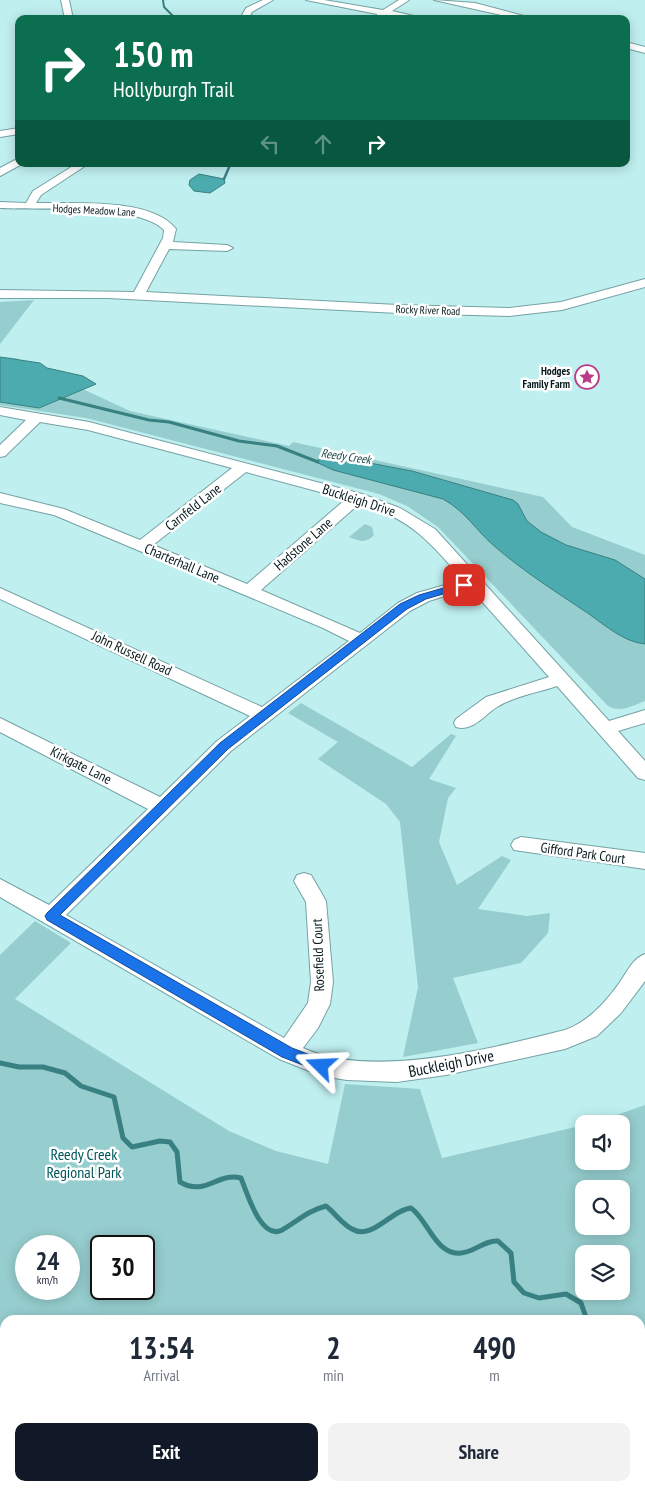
<!DOCTYPE html>
<html lang="en">
<head>
<meta charset="utf-8">
<style>
  :root { --surface:#fff; --page:#f2f2f3; --text:#1f2937; --muted:#747a83; --accent:#111827 }
  body { margin:0; font-family:"PT Sans Narrow",sans-serif; background:var(--page); color:var(--text); height:100vh; display:flex; flex-direction:column; font-size:19px; white-space:nowrap }
  * { box-sizing:border-box; margin:0 }
  p { font-size:16px; color:var(--muted) }
  .icon { flex:none; width:28px; height:28px; fill:none; stroke:currentColor; stroke-width:2; stroke-linecap:round; stroke-linejoin:round }
  .map { position:relative; flex:1; overflow:hidden }
  .details { position:absolute; left:0px; top:1315px; width:645px; height:176px; display:flex; flex-direction:column; background:var(--surface); border-radius:15px 15px 0 0; box-shadow:0 2px 12px #0003 }
  .details>* { flex:none }
  .guide { position:absolute; left:15px; top:15px; width:615px; height:152px; border-radius:10px; box-shadow:0 2px 12px #0003; background:#0b6e4f; color:#fff; overflow:hidden }
  .controls { position:absolute; left:575px; top:1115px; display:grid; gap:10px }
  .controls a { display:grid; place-items:center; width:55px; height:55px; border-radius:10px; background:var(--surface); box-shadow:0 2px 12px #0003; font-size:25px }
  .speed { position:absolute; left:15px; top:1235px; display:flex; gap:10px; font-size:25px; font-weight:700; text-align:center }
  .speed>* { display:grid; place-content:center; width:65px; height:65px; border-radius:50%; background:var(--surface); box-shadow:0 2px 12px #0003; line-height:1 }
  .speed small { font-size:12px; font-weight:400 }
  .speed .limit { border:2px solid #111; border-radius:8px; background:#fff; color:#111 }
  .pin { position:absolute; display:grid; place-items:center; width:42px; height:42px; color:#fff; margin:-21px; border-radius:10px; box-shadow:0 2px 8px #0006 }
  .me { position:absolute; width:55px; margin:-28px; rotate:291deg; stroke-linejoin:round; filter:drop-shadow(0 0 4px #0008) }
  .turn { display:flex; align-items:center; gap:18px; height:105px; padding:0 15px; font-size:22px }
  .turn .icon { width:65px; height:65px; stroke-width:2.5 }
  .turn b { display:block; font-size:35px; line-height:42px }
  .lanes { display:flex; align-items:center; height:48px; padding:0 15px; background:#0003; justify-content:center; gap:25px; direction:ltr }
  .lanes .off { opacity:.35 }
  .eta { display:flex; justify-content:space-evenly; align-items:center; height:85px; text-align:center }
  .eta b { font-size:30px; font-weight:700; line-height:35px }
  .button { display:flex; gap:10px; margin-top:auto; padding:10px 15px }
  .button a { flex:1; height:58px; border-radius:10px; background:var(--accent); color:#fff; font-size:20px; font-weight:700; line-height:58px; text-align:center }
  .button a+a { background:var(--page); color:var(--text) }
  .map>svg:first-child { display:block }
  .green { fill:#96cdce; fill-rule:evenodd }
  .water { fill:#4cabae; stroke:#388082 }
  .lines { fill:none; stroke-linecap:round; stroke-linejoin:round }
  .stream-far3 { stroke:#388082; stroke-width:2 }
  .stream-far2 { stroke:#388082; stroke-width:2.5 }
  .stream-far1 { stroke:#388082; stroke-width:3 }
  .stream { stroke:#388082; stroke-width:5 }
  .minor-casing { stroke:#75a2a4; stroke-width:2 }
  .minor { fill:#fff; fill-rule:evenodd }
  .route { fill:#1a73e8; stroke:#114b97 }
  .labels { text-anchor:middle; dominant-baseline:central; stroke-width:5; stroke-linejoin:round; paint-order:stroke }
  .far-street-label { font-size:11px; fill:#081a1b; stroke:#fff }
  .far-poi-label { font-size:11px; font-weight:bold; fill:#081a1b; stroke:#fff; text-anchor:end }
  .far-water-label { font-size:12px; font-style:italic; fill:#214d4e; stroke:#fff }
  .street-label { font-size:14px; fill:#081a1b; stroke:#fff }
  .near-street-label { font-size:16px; fill:#081a1b; stroke:#fff }
  .near-park-label { font-size:16px; fill:#00585b; stroke:#fff }
</style>
</head>
<body>
<div class="map">
<svg width="645" height="1491" viewBox="0 0 645 1491">
  <rect width="100%" height="100%" fill="#c0eff0"/>
  <!-- green -->
  <g class="green">
    <polygon points="34,300 0,344 0,302"/>
    <path d="M 0,357 L 16,358 L 130,411 L 289,446 L 293,442 L 543,497 L 572,527 L 645,555 L 645,701 C 632,706 620,713 608,706 L 438,527 L 407,506 L 379,494 L 86,418 L 0,405 Z"/>
    <path d="M 365,524 L 372,527 L 374,535 C 366,544 359,541 349,537 Z"/>
    <polygon points="301,703 412,767 451,734 456,736 429,779 456,788 448,798 439,842 457,885 502,856 511,860 478,909 527,916 550,913 548,933 521,963 453,978 478,1043 403,1057 418,987 400,822 386,804 318,759 338,742 288,713"/>
    <path d="M 35,921 L 71,943 L 15,999 L 229,1131 L 276,1151 L 328,1164 L 345,1084 L 420,1089 L 442,1158 L 584,1125 L 584,1161 L 621,1161 L 621,1124 L 591,1124 L 645,1105 L 645,1491 L 0,1491 L 0,955 ZM 584,1189 L 621,1189 L 621,1226 L 584,1226 ZM 69,1246 L 69,1289 L 26,1289 L 26,1246 ZM 144,1246 L 144,1289 L 101,1289 L 101,1246 ZM 584,1254 L 621,1254 L 621,1291 L 584,1291 ZM 5,1320 L 640,1320 L 640,1486 L 5,1486 Z"/>
  </g>
  <!-- water -->
  <g class="water">
    <polygon points="199,174 224,179 225,183 210,193 194,191 189,185 190,180"/>
    <polygon points="0,357 40,363 47,368 83,376 96,384 39,408 0,402"/>
    <path d="M 326,458 L 354,460 L 412,471 L 513,500 L 518,504 L 527,521 L 541,532 L 566,545 L 615,560 L 645,579 L 645,644 C 624,642 606,626 589,614 C 555,591 524,572 493,545 C 475,529 466,512 443,499 L 333,470 L 314,461 Z"/>
  </g>
  <g class="lines">
    <!-- stream-far3 -->
    <g class="stream-far3">
      <polyline points="163,0 164,7 176,19"/>
      <polyline points="229,167 230,164"/>
    </g>
    <!-- stream-far2 -->
    <polyline class="stream-far2" points="224,179 230,165"/>
    <!-- stream-far1 -->
    <polyline class="stream-far1" points="59,398 149,420 169,422 239,441 277,446 318,462"/>
    <!-- stream -->
    <g class="stream">
      <path d="M 0,1063 L 19,1067 L 43,1067 L 65,1073 L 81,1086 L 114,1097 L 123,1138 L 132,1147 L 160,1141 L 170,1142 L 177,1152 L 180,1182 C 206,1197 217,1172 241,1178 C 247,1193 261,1241 282,1230 C 298,1221 307,1211 326,1206 C 335,1213 342,1224 352,1229 C 372,1241 391,1210 411,1208 C 428,1220 436,1256 461,1253 C 475,1252 484,1240 498,1241 L 511,1253 L 514,1282 L 524,1293 L 539,1298 L 566,1294 L 581,1303 L 587,1320"/>
      <polyline points="640,1350 645,1350"/>
    </g>
    <!-- minor casing -->
    <g class="minor-casing">
      <g id="minor">
        <polygon points="61,0 69,0 73,19 65,19"/>
        <polygon points="263,0 273,0 252,12 248,19 240,19 246,8"/>
        <polygon points="306,0 324,0 383,10 399,0 409,0 392,11 427,19 386,15 377,17 377,14"/>
        <polygon points="434,0 475,3 535,19 519,19"/>
        <polygon points="626,42 645,47 645,53 626,48"/>
        <polygon points="19,128 19,134 0,137 0,131"/>
        <polygon points="19,158 19,164 22,164 0,176 0,168"/>
        <path d="M 76,164 L 88,164 L 41,195 L 36,203 C 74,204 151,197 176,229 L 173,242 L 227,245 L 233,248 L 227,251 L 169,249 L 146,292 L 398,305 L 509,308 L 561,302 L 645,279 L 645,287 L 562,310 L 509,316 L 398,313 L 108,298 L 0,298 L 0,290 L 134,292 L 163,238 L 164,230 C 140,204 37,210 0,208 L 0,202 L 26,203 L 33,191 Z"/>
        <path d="M 0,407 L 89,422 L 362,494 L 400,508 L 435,529 L 609,721 L 645,710 L 645,723 L 618,731 L 645,761 L 645,780 L 638,778 L 557,686 C 540,692 512,697 497,707 C 484,715 473,732 456,727 L 454,723 L 456,719 L 486,697 L 549,677 L 470,588 L 429,601 L 410,611 L 231,751 L 66,915 L 284,1038 L 308,1003 L 311,982 L 306,902 L 294,881 L 297,875 L 304,873 L 311,875 L 326,901 L 333,982 L 330,1004 L 318,1028 L 303,1048 C 372,1080 493,1048 565,1030 C 588,1022 606,1002 620,982 C 627,972 633,958 645,954 L 645,981 L 621,1013 L 597,1036 L 565,1049 L 446,1075 L 397,1082 L 347,1080 L 322,1076 L 279,1059 L 0,897 L 0,879 L 49,905 L 148,809 L 0,732 L 0,718 L 160,797 L 217,741 L 250,716 L 0,599 L 0,588 L 262,707 L 349,641 L 323,628 L 54,515 L 0,503 L 0,493 L 64,509 L 140,540 L 232,468 L 88,430 L 40,422 L 5,456 L 0,457 L 0,445 L 26,420 L 0,415 ZM 246,472 L 346,499 L 247,584 L 153,545 ZM 360,503 C 412,520 428,540 463,580 L 417,593 L 398,603 L 360,633 L 261,590 Z"/>
        <polygon points="521,837 645,853 645,869 514,850 511,845 514,840"/>
      </g>
    </g>
    <!-- minor -->
    <use href="#minor" class="minor"/>
  </g>
  <!-- route -->
  <polygon class="route" points="464,582 467,583 467,587 426,599 407,609 228,749 60,915 292,1048 326,1061 328,1066 326,1070 321,1072 282,1057 47,920 45,916 47,913 220,743 400,604 419,595"/>
  <!-- icons -->
  <defs>
    <g id="sight-ring" transform="scale(1.25)"><circle r="9.5" fill="#fff" stroke="#ba3b86" stroke-width="1.5"/><path d="M0-6L1.8-2.2L6-1.7L2.9 1.2L3.7 5.4L0 3.3L-3.7 5.4L-2.9 1.2L-6-1.7L-1.8-2.2Z" fill="#ba3b86"/></g>
  </defs>
  <g fill-rule="evenodd">
    <use href="#sight-ring" x="587" y="377"/>
  </g>
  <g class="labels">
    <!-- far-street labels -->
    <g class="far-street-label">
      <text transform="translate(94 210) rotate(3)">Hodges Meadow Lane</text>
      <text transform="translate(428 310) rotate(2)">Rocky River Road</text>
    </g>
    <!-- far-poi labels -->
    <g class="far-poi-label">
      <text x="570" y="371">Hodges<tspan x="570" dy="13">Family Farm</tspan></text>
    </g>
    <!-- far-water labels -->
    <g class="far-water-label">
      <text transform="translate(346 456) rotate(8)">Reedy Creek</text>
    </g>
    <!-- street labels -->
    <g class="street-label">
      <text transform="translate(359 500) rotate(18)">Buckleigh Drive</text>
      <text transform="translate(193 507) rotate(-38)">Carnfeld Lane</text>
      <text transform="translate(303 544) rotate(-41)">Hadstone Lane</text>
      <text transform="translate(182 563) rotate(23)">Charterhall Lane</text>
      <text transform="translate(132 653) rotate(25)">John Russell Road</text>
      <text transform="translate(81 765) rotate(27)">Kirkgate Lane</text>
      <text transform="translate(583 853) rotate(8)">Gifford Park Court</text>
      <text transform="translate(318 955) rotate(-92)">Rosefield Court</text>
    </g>
    <!-- near-street labels -->
    <g class="near-street-label">
      <text transform="translate(451 1063) rotate(-11)">Buckleigh Drive</text>
    </g>
    <!-- near-park labels -->
    <g class="near-park-label">
      <text x="84" y="1154">Reedy Creek<tspan x="84" dy="18">Regional Park</tspan></text>
    </g>
  </g>
</svg>
<div class="controls">
<a><svg class="icon" aria-label="sound" viewBox="0 0 24 24"><path d="M4 9h4l5-4v14l-5-4H4zM17 9q2 3 0 6"/></svg></a>
<a><svg class="icon" aria-label="search" viewBox="0 0 24 24"><circle cx="10" cy="10" r="6"/><path d="M15 15l6 6"/></svg></a>
<a><svg class="icon" aria-label="layers" viewBox="0 0 24 24"><path d="M12 4l9 5-9 5-9-5zM3 14l9 5 9-5"/></svg></a>
</div>
<div class="speed"><div>24<small>km/h</small></div><div class="limit">30</div></div>
<div class="pin" style="left:464px;top:585px;background:#d93025"><svg class="icon" aria-label="arrive" viewBox="0 0 24 24"><path d="M6 21V4h12l-3 4 3 4H6"/></svg></div>
<svg class="me" style="left:321px;top:1066px" viewBox="-20 -20 40 40"><path d="M0-17L14 15 0 8-14 15z" fill="#1a73e8" stroke="#fff" stroke-width="4"/></svg>
<div class="guide">
<div class="turn"><svg class="icon" aria-label="right" viewBox="0 0 24 24"><path d="M7 20v-9h11M14 6l5 5-5 5"/></svg><div><b>150 m</b>Hollyburgh Trail</div></div>
<div class="lanes"><svg class="icon off" aria-label="left" viewBox="0 0 24 24"><path d="M17 20v-9H6M10 6l-5 5 5 5"/></svg><svg class="icon off" aria-label="ahead" viewBox="0 0 24 24"><path d="M12 20V5M6 11l6-6 6 6"/></svg><svg class="icon" aria-label="right" viewBox="0 0 24 24"><path d="M7 20v-9h11M14 6l5 5-5 5"/></svg></div>
</div>
<section class="details">
<div class="eta">
<div><b>13:54</b><p>Arrival</p></div>
<div><b>2</b><p>min</p></div>
<div><b>490</b><p>m</p></div>
</div>
<div class="button"><a>Exit</a><a>Share</a></div>
</section>
</div>
</body>
</html>
